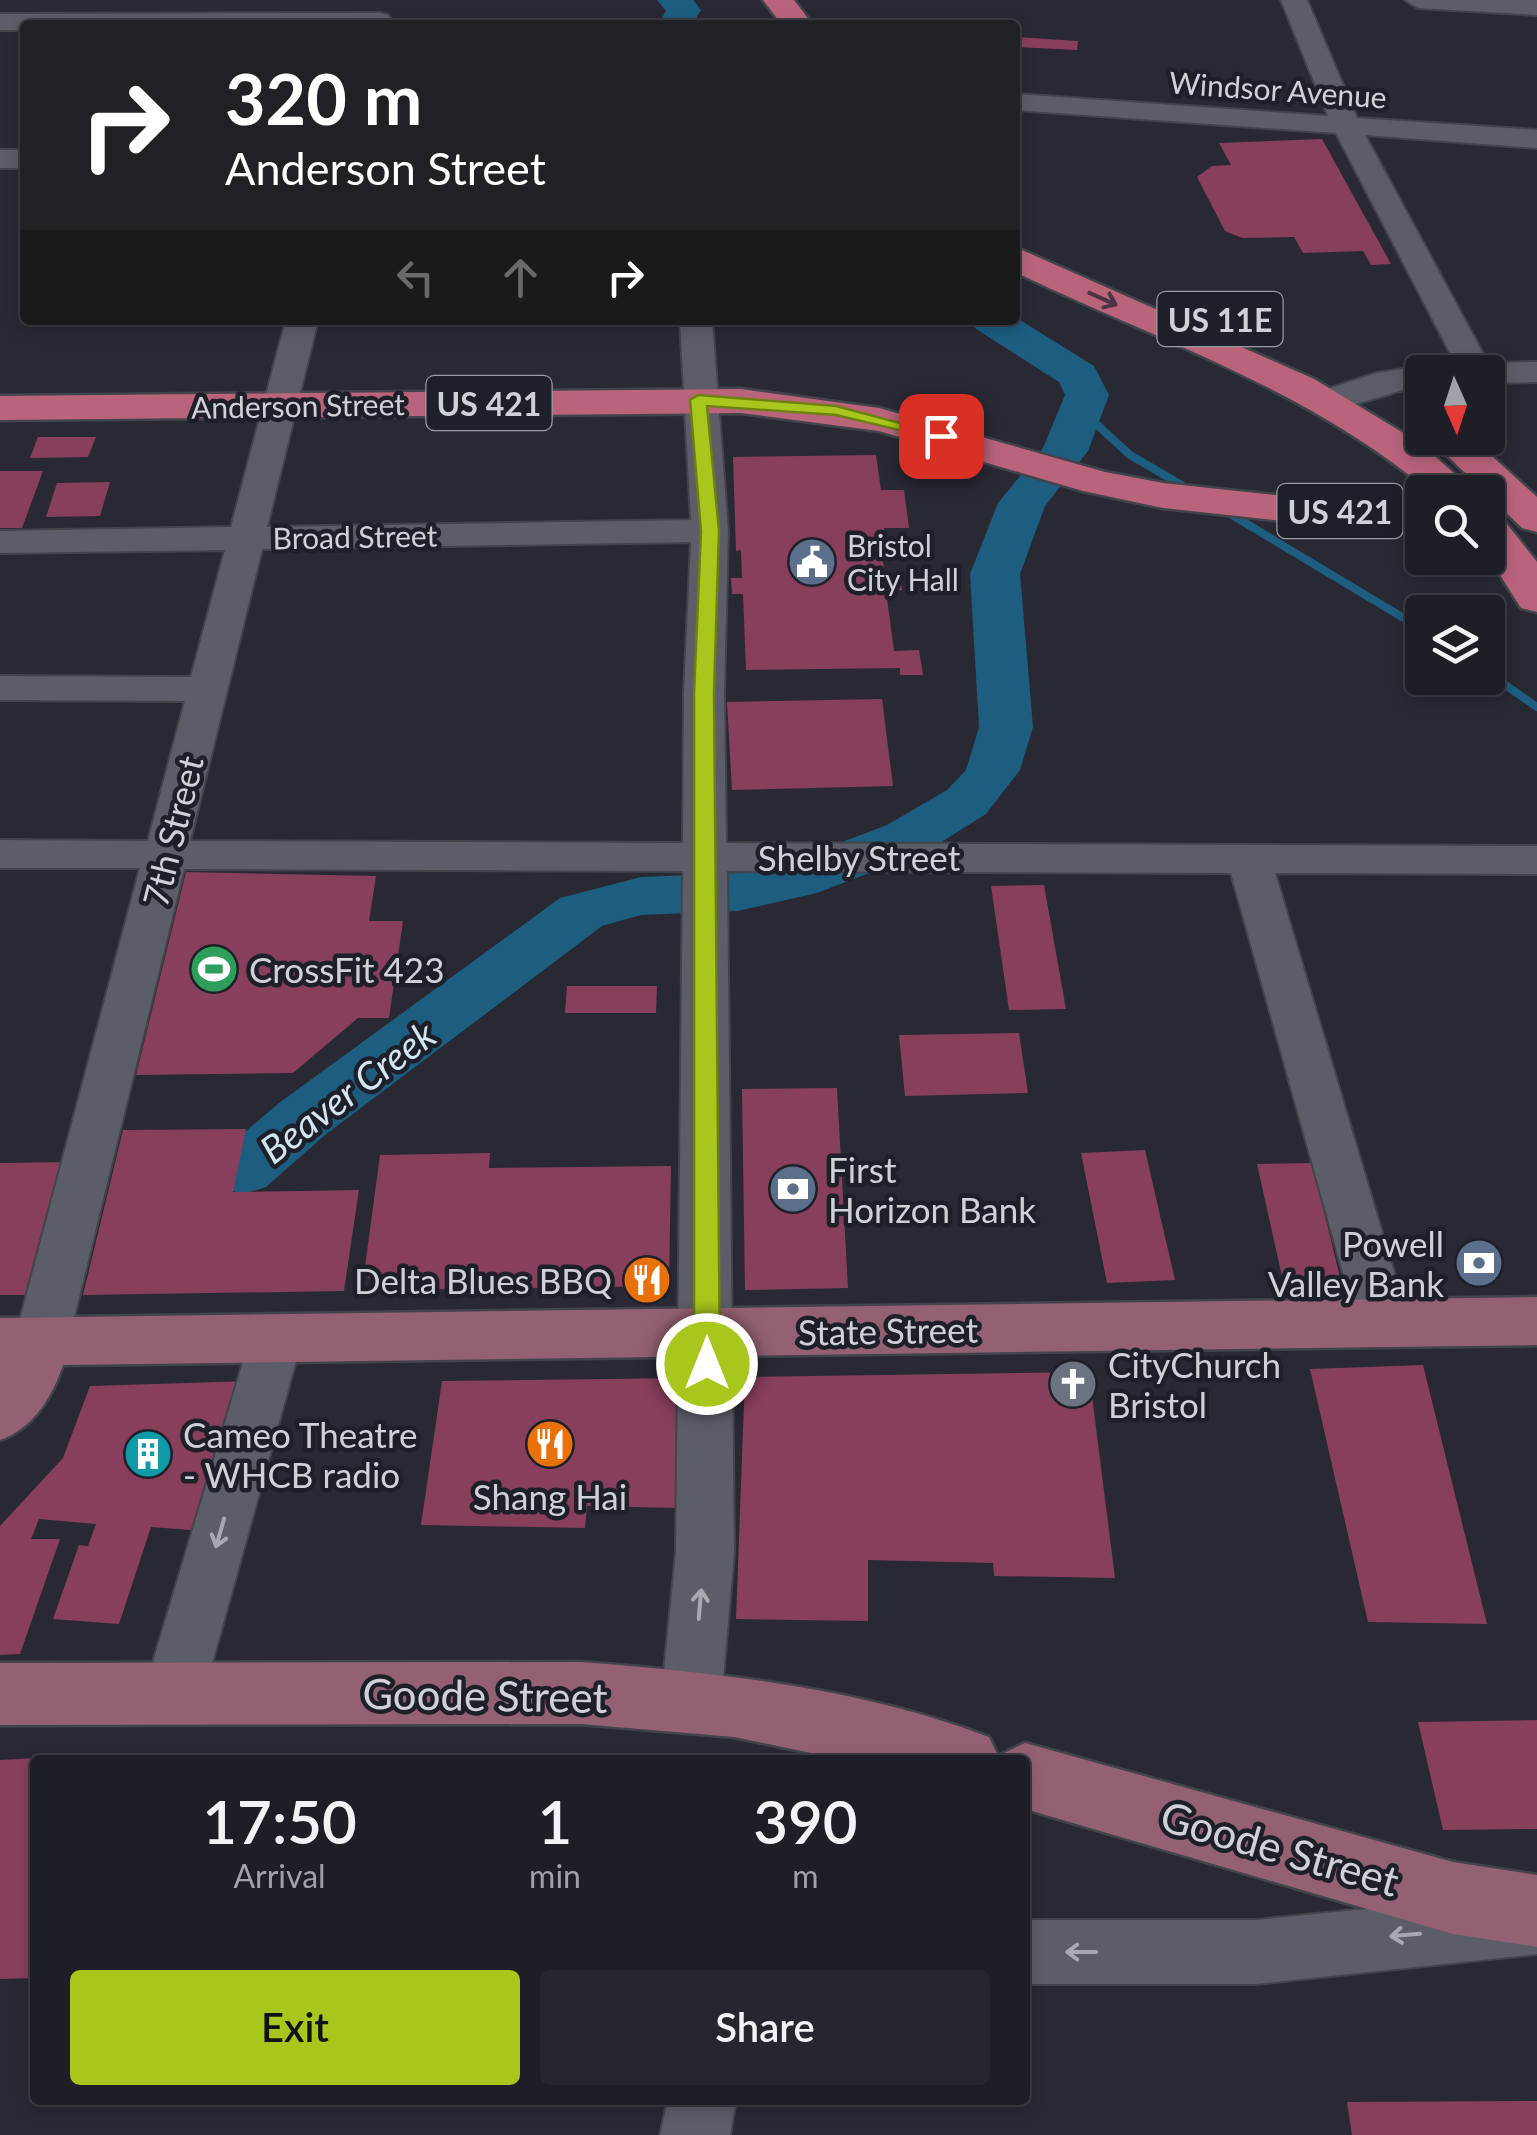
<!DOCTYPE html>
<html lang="en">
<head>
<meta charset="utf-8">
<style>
  :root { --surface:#1e1f26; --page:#26272e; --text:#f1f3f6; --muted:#a1a2a7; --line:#3c3d43; --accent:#a8c71c }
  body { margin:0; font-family:Lato,sans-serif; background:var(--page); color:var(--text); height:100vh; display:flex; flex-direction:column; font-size:38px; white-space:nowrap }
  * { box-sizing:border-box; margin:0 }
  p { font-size:32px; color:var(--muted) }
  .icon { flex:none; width:55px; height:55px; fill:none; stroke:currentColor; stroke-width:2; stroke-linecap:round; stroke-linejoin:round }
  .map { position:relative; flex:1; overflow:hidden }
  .sheet { position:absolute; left:30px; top:1755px; width:1000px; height:350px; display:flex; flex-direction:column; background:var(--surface); border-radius:10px; box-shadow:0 5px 15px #0003,0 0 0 2px var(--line) }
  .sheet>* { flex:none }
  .banner { position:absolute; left:20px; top:20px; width:1000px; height:305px; border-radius:10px; box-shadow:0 5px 15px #0003,0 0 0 2px var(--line); background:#202124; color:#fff; overflow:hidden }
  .needle { width:65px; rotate:177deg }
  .fabs { position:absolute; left:1405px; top:355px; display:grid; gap:20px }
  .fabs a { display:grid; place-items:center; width:100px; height:100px; border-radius:10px; background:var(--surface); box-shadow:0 5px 15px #0003,0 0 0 2px var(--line); font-size:50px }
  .pin { position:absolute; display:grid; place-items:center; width:85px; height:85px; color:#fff; margin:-42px; border-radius:20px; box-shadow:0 5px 15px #0006 }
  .me { position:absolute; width:110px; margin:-55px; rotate:0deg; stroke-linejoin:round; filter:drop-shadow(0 0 8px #0008) }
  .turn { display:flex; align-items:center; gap:35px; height:210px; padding:0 40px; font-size:45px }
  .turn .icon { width:130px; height:130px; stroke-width:2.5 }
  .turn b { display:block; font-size:70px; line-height:85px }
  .lanes { display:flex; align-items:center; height:95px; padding:0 40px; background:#0003; justify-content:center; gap:50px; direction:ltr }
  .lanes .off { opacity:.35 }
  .eta { display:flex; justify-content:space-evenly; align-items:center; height:170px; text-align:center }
  .eta b { font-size:60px; font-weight:600; line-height:70px }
  .primary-button { display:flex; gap:20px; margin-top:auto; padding:20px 40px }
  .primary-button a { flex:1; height:115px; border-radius:10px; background:var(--accent); color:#111; font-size:40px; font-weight:600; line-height:115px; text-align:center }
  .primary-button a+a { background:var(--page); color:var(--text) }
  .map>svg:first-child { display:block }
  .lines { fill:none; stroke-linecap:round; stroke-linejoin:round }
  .stream { stroke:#1d5d7f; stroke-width:8 }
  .river { fill:#1d5d7f; fill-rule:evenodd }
  .building { fill:#873f5c }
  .minor-casing { stroke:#42444c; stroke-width:4 }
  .major-casing { stroke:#42444c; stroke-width:5 }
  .highway-casing { stroke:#42444c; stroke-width:5 }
  .minor { fill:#5b5d68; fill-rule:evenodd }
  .major { fill:#946174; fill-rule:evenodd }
  .highway { fill:#ba647c; fill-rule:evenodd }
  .oneway { stroke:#4d3442 }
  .oneway2 { stroke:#a7a8b0 }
  .route { fill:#a8c71c; stroke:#6d8112; stroke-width:2.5 }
  .labels { text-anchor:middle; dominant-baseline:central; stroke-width:9; stroke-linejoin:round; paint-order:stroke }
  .far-street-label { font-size:30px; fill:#d0d1d7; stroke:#1e2029 }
  .far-poi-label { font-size:30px; fill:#d0d1d7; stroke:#1e2029; text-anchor:start }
  .shield { fill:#1e2029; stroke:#9b9ca3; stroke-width:2.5 }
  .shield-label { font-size:32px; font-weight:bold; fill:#d0d1d7 }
  .street-label { font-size:35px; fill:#d0d1d7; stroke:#1e2029 }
  .poi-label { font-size:35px; fill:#d0d1d7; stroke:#1e2029; text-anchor:start }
  .water-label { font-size:38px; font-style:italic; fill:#d3e6f3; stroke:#1e2029 }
  .near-street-label { font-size:42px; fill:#d0d1d7; stroke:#1e2029 }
</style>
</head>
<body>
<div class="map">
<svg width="1537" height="2135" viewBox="0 0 1537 2135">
  <rect width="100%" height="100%" fill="#282933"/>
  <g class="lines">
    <!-- stream -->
    <g class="stream">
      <polyline points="1081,410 1130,455 1190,490"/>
      <polyline points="1222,509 1422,629"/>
      <polyline points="1488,673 1537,707"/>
    </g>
    <!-- river -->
    <g class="river">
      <polygon points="657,0 693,0 701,10 692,25 658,25 666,11"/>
      <polygon points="1015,317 1094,366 1109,395 1088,451 1045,506 1020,574 1033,727 1020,770 986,814 927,851 817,893 738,911 641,915 602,926 325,1135 266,1187 243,1194 220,1187 210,1170 220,1153 279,1103 560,898 641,877 738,873 784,864 887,825 947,790 966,770 979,727 970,574 998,503 1043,448 1065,395 1059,382 976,329 970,320 1015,320"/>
    </g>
  </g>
  <!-- building -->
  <g class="building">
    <polygon points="1015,37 1078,41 1077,50 1015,47"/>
    <polygon points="1322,139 1391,264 1371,265 1363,251 1303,253 1294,237 1242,238 1225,231 1197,177 1212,166 1231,165 1219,143"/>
    <polygon points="38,437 96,437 88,457 30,458"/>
    <polygon points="876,455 881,490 904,490 909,528 884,528 887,547 881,547 885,575 900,574 902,590 886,591 894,651 919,650 923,675 900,675 900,668 746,670 743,594 732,594 731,578 742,578 741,550 736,551 733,457"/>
    <polygon points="0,471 43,471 22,528 0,528"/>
    <polygon points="110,482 100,516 46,517 57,483"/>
    <polygon points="882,699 893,786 732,790 727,702"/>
    <polygon points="186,872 376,876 369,921 403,921 389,1018 358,1018 293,1073 136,1075"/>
    <polygon points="1044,885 1066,1009 1009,1010 991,886"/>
    <polygon points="567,986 657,986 656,1013 565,1013"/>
    <polygon points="1019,1033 1028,1093 905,1096 899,1035"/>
    <polygon points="837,1088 848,1288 745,1290 742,1089"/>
    <polygon points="246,1129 233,1192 359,1190 344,1291 83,1295 123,1130"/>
    <polygon points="1145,1150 1175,1280 1107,1283 1081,1153"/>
    <polygon points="490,1153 489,1168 671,1166 669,1286 384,1290 364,1274 380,1155"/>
    <polygon points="68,1162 33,1295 0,1295 0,1163"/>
    <polygon points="1312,1163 1341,1281 1283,1281 1257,1164"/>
    <polygon points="1423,1365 1487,1624 1368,1622 1310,1369"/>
    <polygon points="1089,1372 1115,1578 994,1576 993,1563 868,1560 868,1621 736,1619 745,1377"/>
    <polygon points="683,1378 676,1508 587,1506 585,1528 421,1525 442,1381"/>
    <polygon points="251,1381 204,1531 151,1527 119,1624 53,1619 79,1545 88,1546 96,1524 39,1519 31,1539 60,1539 20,1654 0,1655 0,1526 63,1458 90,1386"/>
    <polygon points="1537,1720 1537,1829 1443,1830 1418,1722"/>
    <polygon points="165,1754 164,1760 76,1760 76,1757"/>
    <polygon points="35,1758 35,1978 0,1979 0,1760"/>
    <polygon points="1537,2101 1537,2135 1352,2135 1347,2102"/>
  </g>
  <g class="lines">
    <!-- minor casing -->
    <g class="minor-casing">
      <g id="minor">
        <polygon points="1281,0 1307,0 1357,118 1537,130 1537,148 1365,135 1488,363 1537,362 1537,382 1488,383 1488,372 1460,372 1336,133 1015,110 1015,94 1328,116"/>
        <polygon points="1405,0 1537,0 1537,15 1418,8"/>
        <polygon points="379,13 388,15 392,21 389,25 25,25 25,30 0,30 0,14"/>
        <rect x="0" y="150" width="25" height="18"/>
        <path d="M 286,320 L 318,320 L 267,527 L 691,520 L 680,320 L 712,320 L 728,531 L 724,693 L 726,843 L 1537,846 L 1537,874 L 1275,873 L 1409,1323 L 1402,1338 L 1383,1344 L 1364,1338 L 1357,1323 L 1231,873 L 727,871 L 734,1553 L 721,1701 L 712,1720 L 691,1728 L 670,1720 L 661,1701 L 676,1553 L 683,871 L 184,869 L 68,1342 L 60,1357 L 41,1363 L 22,1357 L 14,1342 L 140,868 L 0,868 L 0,840 L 148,841 L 185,701 L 0,700 L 0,676 L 191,677 L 225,550 L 0,553 L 0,531 L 231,527 ZM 691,542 L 684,693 L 683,843 L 190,841 L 262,549 Z"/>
        <path d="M 1422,366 L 1436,372 L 1422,372 L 1422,386 C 1392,390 1342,414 1315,407 L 1310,400 L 1315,393 L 1377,373 Z"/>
        <polygon points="276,1318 295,1324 302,1339 204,1692 195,1711 174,1719 153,1711 144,1692 250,1339 257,1324"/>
        <polygon points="1537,1892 1537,1954 1256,1984 1025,1984 1025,1920 1256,1920"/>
        <polygon points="668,2100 736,2100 730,2135 660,2135"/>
      </g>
    </g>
    <!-- major casing -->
    <g class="major-casing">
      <g id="major">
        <path d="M 1537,1297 L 1537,1345 L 63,1365 C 52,1398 32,1429 0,1440 L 0,1318 Z"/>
        <path d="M 581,1662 C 719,1673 858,1687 989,1737 L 998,1756 L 1025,1743 L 1453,1862 L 1537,1875 L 1537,1947 L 1453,1934 L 1025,1809 L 1025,1760 L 844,1760 L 734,1737 L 581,1724 L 0,1725 L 0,1663 Z"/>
      </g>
    </g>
    <!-- highway casing -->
    <g class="highway-casing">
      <g id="highway">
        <polygon points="763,0 794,0 813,25 782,25"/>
        <path d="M 1015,247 L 1314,379 L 1420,443 L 1475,492 L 1430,492 C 1308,389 1157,340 1015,272 Z"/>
        <polygon points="741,389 879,408 1105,472 1163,483 1274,495 1422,498 1422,523 1274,520 1163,508 1083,491 879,431 741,413 0,420 0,396"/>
        <polygon points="1429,438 1472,438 1537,497 1537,532 1522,528"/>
        <polygon points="1488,515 1503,519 1537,562 1537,612 1521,608 1488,556"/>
      </g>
    </g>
    <!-- minor -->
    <use href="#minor" class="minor"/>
    <!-- major -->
    <use href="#major" class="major"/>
    <!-- highway -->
    <use href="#highway" class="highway"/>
  </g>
  <!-- one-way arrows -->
  <defs><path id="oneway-shaft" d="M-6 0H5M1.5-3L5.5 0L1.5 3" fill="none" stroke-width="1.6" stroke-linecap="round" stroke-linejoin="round" transform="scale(2.5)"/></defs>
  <use class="oneway" href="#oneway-shaft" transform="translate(1103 299) rotate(24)"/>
  <g class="oneway2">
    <use href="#oneway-shaft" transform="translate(220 1533) rotate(106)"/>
    <use href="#oneway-shaft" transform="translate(700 1604) rotate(-85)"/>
    <use href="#oneway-shaft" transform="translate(1405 1935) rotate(175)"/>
    <use href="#oneway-shaft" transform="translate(1081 1952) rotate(180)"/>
  </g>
  <!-- route -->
  <polygon class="route" points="698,395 836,406 949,436 941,440 836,415 707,406 719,531 714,694 720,1364 716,1371 698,1371 694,1364 694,694 701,531 690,400"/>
  <!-- icons -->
  <defs>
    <g id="civic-disc" transform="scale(2.5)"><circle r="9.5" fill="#5c6f8a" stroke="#1e2029"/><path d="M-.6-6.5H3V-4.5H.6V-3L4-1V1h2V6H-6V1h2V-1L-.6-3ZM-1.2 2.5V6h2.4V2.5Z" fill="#fff"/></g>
    <g id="stadium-disc" transform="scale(2.5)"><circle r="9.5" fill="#2e9e5b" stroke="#1e2029"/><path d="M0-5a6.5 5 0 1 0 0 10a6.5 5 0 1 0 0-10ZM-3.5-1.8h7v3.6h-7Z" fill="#fff"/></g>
    <g id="bank-disc" transform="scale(2.5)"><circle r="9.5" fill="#5c6f8a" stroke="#1e2029"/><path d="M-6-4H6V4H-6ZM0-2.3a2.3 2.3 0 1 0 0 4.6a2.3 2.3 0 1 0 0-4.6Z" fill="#fff"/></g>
    <g id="restaurant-disc" transform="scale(2.5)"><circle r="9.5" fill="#e8710a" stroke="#1e2029"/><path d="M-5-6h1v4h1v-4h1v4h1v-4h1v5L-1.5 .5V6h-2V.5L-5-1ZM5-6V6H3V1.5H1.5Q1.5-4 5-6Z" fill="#fff"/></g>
    <g id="church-disc" transform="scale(2.5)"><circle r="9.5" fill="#6b7280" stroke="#1e2029"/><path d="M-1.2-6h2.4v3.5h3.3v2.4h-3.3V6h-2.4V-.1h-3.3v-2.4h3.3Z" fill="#fff"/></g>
    <g id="building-disc" transform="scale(2.5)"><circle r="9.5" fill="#0f9aa8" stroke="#1e2029"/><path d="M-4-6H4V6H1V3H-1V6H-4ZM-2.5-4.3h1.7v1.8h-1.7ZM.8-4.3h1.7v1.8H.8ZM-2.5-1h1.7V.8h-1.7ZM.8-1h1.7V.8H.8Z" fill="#fff"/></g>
  </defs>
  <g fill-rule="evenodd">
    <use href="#civic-disc" x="812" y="562"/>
    <use href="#stadium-disc" x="214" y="969"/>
    <use href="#bank-disc" x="793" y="1189"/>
    <use href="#bank-disc" x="1479" y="1263"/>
    <use href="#restaurant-disc" x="647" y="1280"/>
    <use href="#church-disc" x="1073" y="1384"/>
    <use href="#restaurant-disc" x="550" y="1444"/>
    <use href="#building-disc" x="148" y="1454"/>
  </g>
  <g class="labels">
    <!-- far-street labels -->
    <g class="far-street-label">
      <text transform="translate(1278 89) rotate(4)">Windsor Avenue</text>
      <text transform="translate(298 405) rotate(-1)">Anderson Street</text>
      <text transform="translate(355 536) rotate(-1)">Broad Street</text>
    </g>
    <!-- far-poi labels -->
    <g class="far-poi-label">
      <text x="847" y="545">Bristol<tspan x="847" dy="34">City Hall</tspan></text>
    </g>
    <!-- shield labels -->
    <g class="shield">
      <rect x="1157.5" y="292" width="125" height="54" rx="8"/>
      <rect x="426.5" y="376" width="125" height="54" rx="8"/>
      <rect x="1277.5" y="484" width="125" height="54" rx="8"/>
    </g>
    <g class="shield-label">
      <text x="1220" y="319">US 11E</text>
      <text x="489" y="403">US 421</text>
      <text x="1340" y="511">US 421</text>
    </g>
    <!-- street labels -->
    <g class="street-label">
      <text transform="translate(172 831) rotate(-76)">7th Street</text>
      <text x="859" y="857">Shelby Street</text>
      <text transform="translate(888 1330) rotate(-1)">State Street</text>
    </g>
    <!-- poi labels -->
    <g class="poi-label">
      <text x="249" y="969">CrossFit 423</text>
      <text x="828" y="1169">First<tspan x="828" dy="40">Horizon Bank</tspan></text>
      <text x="1444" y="1243" text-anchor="end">Powell<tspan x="1444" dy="40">Valley Bank</tspan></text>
      <text x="612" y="1280" text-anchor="end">Delta Blues BBQ</text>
      <text x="1108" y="1364">CityChurch<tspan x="1108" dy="40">Bristol</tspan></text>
      <text x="183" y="1434">Cameo Theatre<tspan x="183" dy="40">- WHCB radio</tspan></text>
      <text x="550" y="1496" text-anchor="middle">Shang Hai</text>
    </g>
    <!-- water labels -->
    <g class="water-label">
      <text transform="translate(347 1091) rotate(-37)">Beaver Creek</text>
    </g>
    <!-- near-street labels -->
    <g class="near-street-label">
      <text transform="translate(485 1695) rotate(1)">Goode Street</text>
      <text transform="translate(1280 1848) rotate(16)">Goode Street</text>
    </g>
  </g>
</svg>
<div class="fabs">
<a><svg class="needle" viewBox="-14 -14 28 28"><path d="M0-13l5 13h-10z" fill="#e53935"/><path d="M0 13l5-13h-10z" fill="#a1a2a7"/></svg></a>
<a><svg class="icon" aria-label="search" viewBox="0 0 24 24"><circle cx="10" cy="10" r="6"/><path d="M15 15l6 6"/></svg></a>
<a><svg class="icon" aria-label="layers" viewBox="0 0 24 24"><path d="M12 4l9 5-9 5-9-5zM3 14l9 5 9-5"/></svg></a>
</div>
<div class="pin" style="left:941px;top:436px;background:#d93025"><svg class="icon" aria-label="arrive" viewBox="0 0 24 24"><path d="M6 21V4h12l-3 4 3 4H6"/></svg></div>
<svg class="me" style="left:707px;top:1364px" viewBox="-20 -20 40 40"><circle r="17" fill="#a8c71c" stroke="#fff" stroke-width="3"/><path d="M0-11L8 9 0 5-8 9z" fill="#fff"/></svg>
<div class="banner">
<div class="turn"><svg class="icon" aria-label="right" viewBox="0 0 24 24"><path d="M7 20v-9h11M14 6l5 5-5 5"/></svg><div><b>320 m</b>Anderson Street</div></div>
<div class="lanes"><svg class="icon off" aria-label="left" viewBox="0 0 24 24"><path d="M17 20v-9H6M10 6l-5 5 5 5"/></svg><svg class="icon off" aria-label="ahead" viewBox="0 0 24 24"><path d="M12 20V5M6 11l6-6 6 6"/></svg><svg class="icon" aria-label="right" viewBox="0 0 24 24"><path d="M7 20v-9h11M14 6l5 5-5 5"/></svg></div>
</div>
<section class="sheet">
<div class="eta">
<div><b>17:50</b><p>Arrival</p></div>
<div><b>1</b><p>min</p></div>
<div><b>390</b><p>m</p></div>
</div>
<div class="primary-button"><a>Exit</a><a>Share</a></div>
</section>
</div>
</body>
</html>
